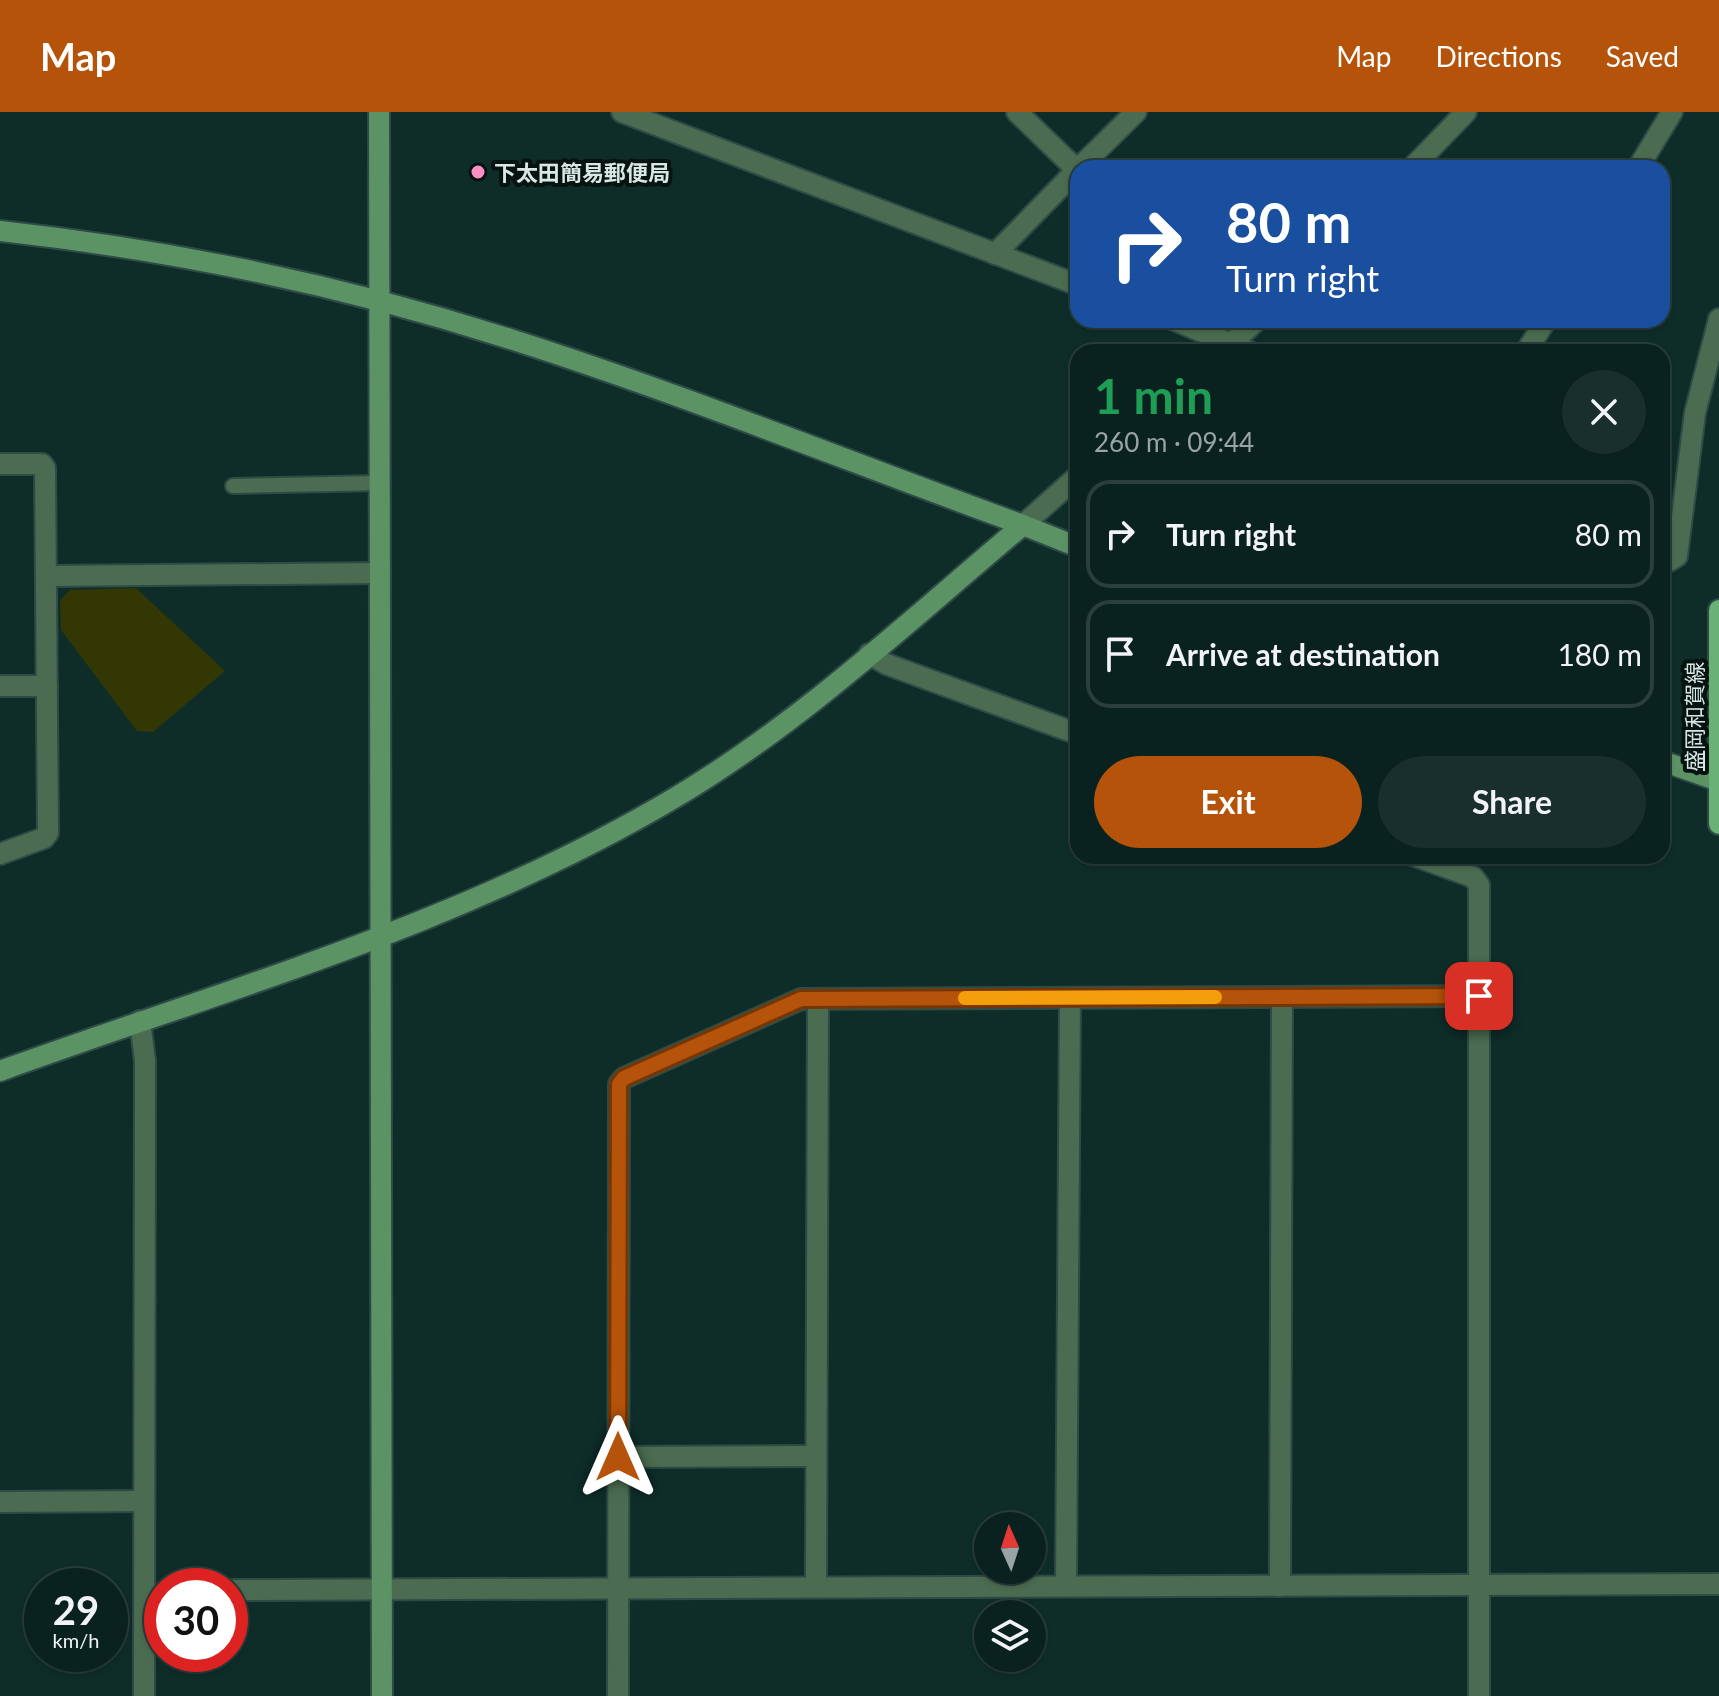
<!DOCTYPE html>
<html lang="en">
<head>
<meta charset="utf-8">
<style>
  :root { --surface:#0a221f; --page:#182f2c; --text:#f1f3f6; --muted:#99a4a4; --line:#2a3f3d; --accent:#b45309 }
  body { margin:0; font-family:Lato,"Noto Sans JP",sans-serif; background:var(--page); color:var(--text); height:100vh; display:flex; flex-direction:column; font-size:30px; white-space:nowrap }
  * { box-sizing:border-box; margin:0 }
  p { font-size:26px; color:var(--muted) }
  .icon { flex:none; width:44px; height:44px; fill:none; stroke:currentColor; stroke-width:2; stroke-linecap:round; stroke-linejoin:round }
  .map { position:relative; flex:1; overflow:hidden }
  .side { position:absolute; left:1070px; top:232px; width:600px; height:520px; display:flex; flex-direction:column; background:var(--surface); border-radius:24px; box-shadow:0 2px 6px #0004,0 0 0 2px var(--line) }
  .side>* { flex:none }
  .banner { position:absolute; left:1070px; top:48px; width:600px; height:168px; border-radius:24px; box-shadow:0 2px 6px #0004,0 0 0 2px var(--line); background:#1a4fa0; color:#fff; overflow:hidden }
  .needle { width:52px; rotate:357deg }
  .controls { position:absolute; left:974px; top:1400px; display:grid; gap:16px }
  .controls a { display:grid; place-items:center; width:72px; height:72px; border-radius:50%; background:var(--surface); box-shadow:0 2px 6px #0004,0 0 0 2px var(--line); font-size:40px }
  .speed { position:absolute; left:24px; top:1456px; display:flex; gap:16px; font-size:40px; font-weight:700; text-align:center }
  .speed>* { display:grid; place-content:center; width:104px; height:104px; border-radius:50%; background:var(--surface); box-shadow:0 2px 6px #0004,0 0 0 2px var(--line); line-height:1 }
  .speed small { font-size:20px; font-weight:400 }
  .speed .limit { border:12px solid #d22; background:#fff; color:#111 }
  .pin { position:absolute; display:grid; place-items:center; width:68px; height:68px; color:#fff; margin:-34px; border-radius:16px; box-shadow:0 4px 12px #0006 }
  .me { position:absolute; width:88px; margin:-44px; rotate:0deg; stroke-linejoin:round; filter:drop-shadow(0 0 6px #0008) }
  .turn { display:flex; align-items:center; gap:28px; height:168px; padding:0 24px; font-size:36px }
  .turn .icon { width:104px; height:104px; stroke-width:2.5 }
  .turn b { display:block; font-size:56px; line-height:68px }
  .round { display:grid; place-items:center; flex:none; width:84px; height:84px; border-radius:42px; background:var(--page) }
  .summary { display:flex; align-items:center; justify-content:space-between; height:136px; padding:0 24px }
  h1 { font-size:48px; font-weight:700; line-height:60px; color:#1e9e55 }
  .action { display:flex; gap:16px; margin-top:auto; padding:16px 24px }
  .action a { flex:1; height:92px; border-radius:48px; background:var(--accent); color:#fff; font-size:32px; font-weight:700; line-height:92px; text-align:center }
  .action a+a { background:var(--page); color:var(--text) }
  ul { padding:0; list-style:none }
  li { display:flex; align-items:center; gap:24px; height:108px; margin:0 16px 12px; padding:0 8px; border:4px solid var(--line); border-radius:24px }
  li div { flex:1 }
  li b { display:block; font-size:30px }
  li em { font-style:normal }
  header { display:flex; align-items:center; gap:48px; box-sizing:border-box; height:112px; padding:0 40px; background:var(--accent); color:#fff }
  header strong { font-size:38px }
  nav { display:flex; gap:44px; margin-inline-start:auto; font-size:28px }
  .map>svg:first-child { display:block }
  .green { fill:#323704 }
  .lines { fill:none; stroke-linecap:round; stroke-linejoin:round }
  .lane-casing { stroke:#2e4b47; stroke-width:18 }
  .street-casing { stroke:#2e4b47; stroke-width:24 }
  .secondary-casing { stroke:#2e4b47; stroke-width:24 }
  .primary-casing { stroke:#2e4b47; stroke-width:24 }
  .lane { stroke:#4b6c50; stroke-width:14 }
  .street { stroke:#4b6c50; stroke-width:20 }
  .secondary { stroke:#5c9365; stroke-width:20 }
  .primary { stroke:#69b175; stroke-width:20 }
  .route-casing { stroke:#753606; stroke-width:20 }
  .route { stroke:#b45309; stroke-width:14 }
  .slow { stroke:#f59e0b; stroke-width:14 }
  .poi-dot { fill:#fb8fc4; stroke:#071311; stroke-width:3 }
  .labels { text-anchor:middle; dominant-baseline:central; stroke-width:8; stroke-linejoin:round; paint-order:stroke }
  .poi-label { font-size:22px; font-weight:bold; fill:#d7e8e4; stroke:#071311; text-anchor:start }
  .street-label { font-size:22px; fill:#d7e8e4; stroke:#071311 }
</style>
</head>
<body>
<header>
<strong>Map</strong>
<nav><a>Map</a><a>Directions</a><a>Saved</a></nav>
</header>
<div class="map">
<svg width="1719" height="1584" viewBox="0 0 1719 1584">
  <rect width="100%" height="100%" fill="#0e2d29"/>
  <!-- green -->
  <polygon class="green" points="136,476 225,559 153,620 137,619 61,518 60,489 70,478"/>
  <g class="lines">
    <!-- lane casing -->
    <g class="lane-casing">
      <polyline id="lane" points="233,374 380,371"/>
    </g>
    <!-- street casing -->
    <g class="street-casing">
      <g id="street">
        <polyline points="622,0 1078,173"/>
        <polyline points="1017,0 1077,58"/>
        <polyline points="1079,56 1136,0"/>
        <polyline points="1412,56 1466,0"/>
        <polyline points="1638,56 1672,0"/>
        <polyline points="995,142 1078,57"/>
        <polyline points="1174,208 1250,240"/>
        <polyline points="1225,237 1257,208"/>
        <polyline points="1526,240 1546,208"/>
        <polyline points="0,352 42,352 45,356 48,721 44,726 0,742"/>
        <polyline points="1023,413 1078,364"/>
        <polyline points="1662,446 1669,449 1677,444 1695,301 1719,207"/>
        <polyline points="47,464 380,461"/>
        <polyline points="869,542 886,552 1078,622"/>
        <polyline points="0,574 47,574"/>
        <polyline points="1415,744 1473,765 1479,773 1479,1584"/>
        <polyline points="140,909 145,949 144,1584"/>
        <polyline points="618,1345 816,1344"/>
        <polyline points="0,1390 144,1389"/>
        <polyline points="1066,1474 1070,886"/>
        <polyline points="1280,1474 1282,885"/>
        <polyline points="816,1475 818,887"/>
        <polyline points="230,1478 1719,1472"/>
        <polyline points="618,1584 619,972 624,966 801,887 1479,884"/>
      </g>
    </g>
    <!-- secondary casing -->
    <g class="secondary-casing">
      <g id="secondary">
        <polyline points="379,0 382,1584"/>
        <path d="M 0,119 C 172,138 345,174 510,227 C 683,282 852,351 1023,413"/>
        <polyline points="1662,649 1719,669"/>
        <path d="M 0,959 C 229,876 465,811 676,685 C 802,610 911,507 1023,413 L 1078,435"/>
      </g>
    </g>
    <!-- primary casing -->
    <g class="primary-casing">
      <polyline id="primary" points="1719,498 1719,712"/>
    </g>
    <!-- lane -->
    <use href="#lane" class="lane"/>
    <!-- street -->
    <use href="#street" class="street"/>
    <!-- secondary -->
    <use href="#secondary" class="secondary"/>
    <!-- primary -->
    <use href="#primary" class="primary"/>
  </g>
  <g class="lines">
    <!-- route casing -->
    <g class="route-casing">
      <polyline id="route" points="618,1345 619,972 624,966 801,887 1479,884"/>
    </g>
    <!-- route -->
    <use href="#route" class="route"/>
    <!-- slow -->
    <polyline class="slow" points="965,886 1215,885"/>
  </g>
  <!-- markers -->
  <circle class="poi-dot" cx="478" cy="60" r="8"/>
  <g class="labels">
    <!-- poi labels -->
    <g class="poi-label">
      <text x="494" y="60">下太田簡易郵便局</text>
    </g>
    <!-- street labels -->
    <g class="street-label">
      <text transform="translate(1694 605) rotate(-90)">盛岡和賀線</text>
    </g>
  </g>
</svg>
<div class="controls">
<a><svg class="needle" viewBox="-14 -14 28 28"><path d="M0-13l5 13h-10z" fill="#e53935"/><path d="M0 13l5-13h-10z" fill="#99a4a4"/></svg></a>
<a><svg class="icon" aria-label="layers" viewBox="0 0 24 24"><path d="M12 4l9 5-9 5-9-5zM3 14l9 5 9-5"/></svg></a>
</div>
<div class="speed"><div>29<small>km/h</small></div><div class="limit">30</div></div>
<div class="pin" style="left:1479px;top:884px;background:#d93025"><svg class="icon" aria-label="arrive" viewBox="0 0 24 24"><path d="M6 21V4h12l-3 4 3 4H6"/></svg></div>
<svg class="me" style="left:618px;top:1345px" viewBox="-20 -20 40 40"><path d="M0-17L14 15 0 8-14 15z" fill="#b45309" stroke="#fff" stroke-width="4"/></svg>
<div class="banner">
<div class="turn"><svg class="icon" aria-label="right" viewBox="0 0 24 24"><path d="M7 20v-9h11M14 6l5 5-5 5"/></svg><div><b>80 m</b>Turn right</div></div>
</div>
<section class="side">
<div class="summary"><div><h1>1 min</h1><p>260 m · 09:44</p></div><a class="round"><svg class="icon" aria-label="close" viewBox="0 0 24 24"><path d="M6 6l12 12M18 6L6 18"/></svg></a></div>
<ul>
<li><svg class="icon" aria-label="right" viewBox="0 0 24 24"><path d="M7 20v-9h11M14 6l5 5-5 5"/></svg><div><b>Turn right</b></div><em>80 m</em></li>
<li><svg class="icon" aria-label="arrive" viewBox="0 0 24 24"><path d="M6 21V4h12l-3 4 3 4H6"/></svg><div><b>Arrive at destination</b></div><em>180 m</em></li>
</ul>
<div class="action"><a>Exit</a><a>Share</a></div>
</section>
</div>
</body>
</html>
